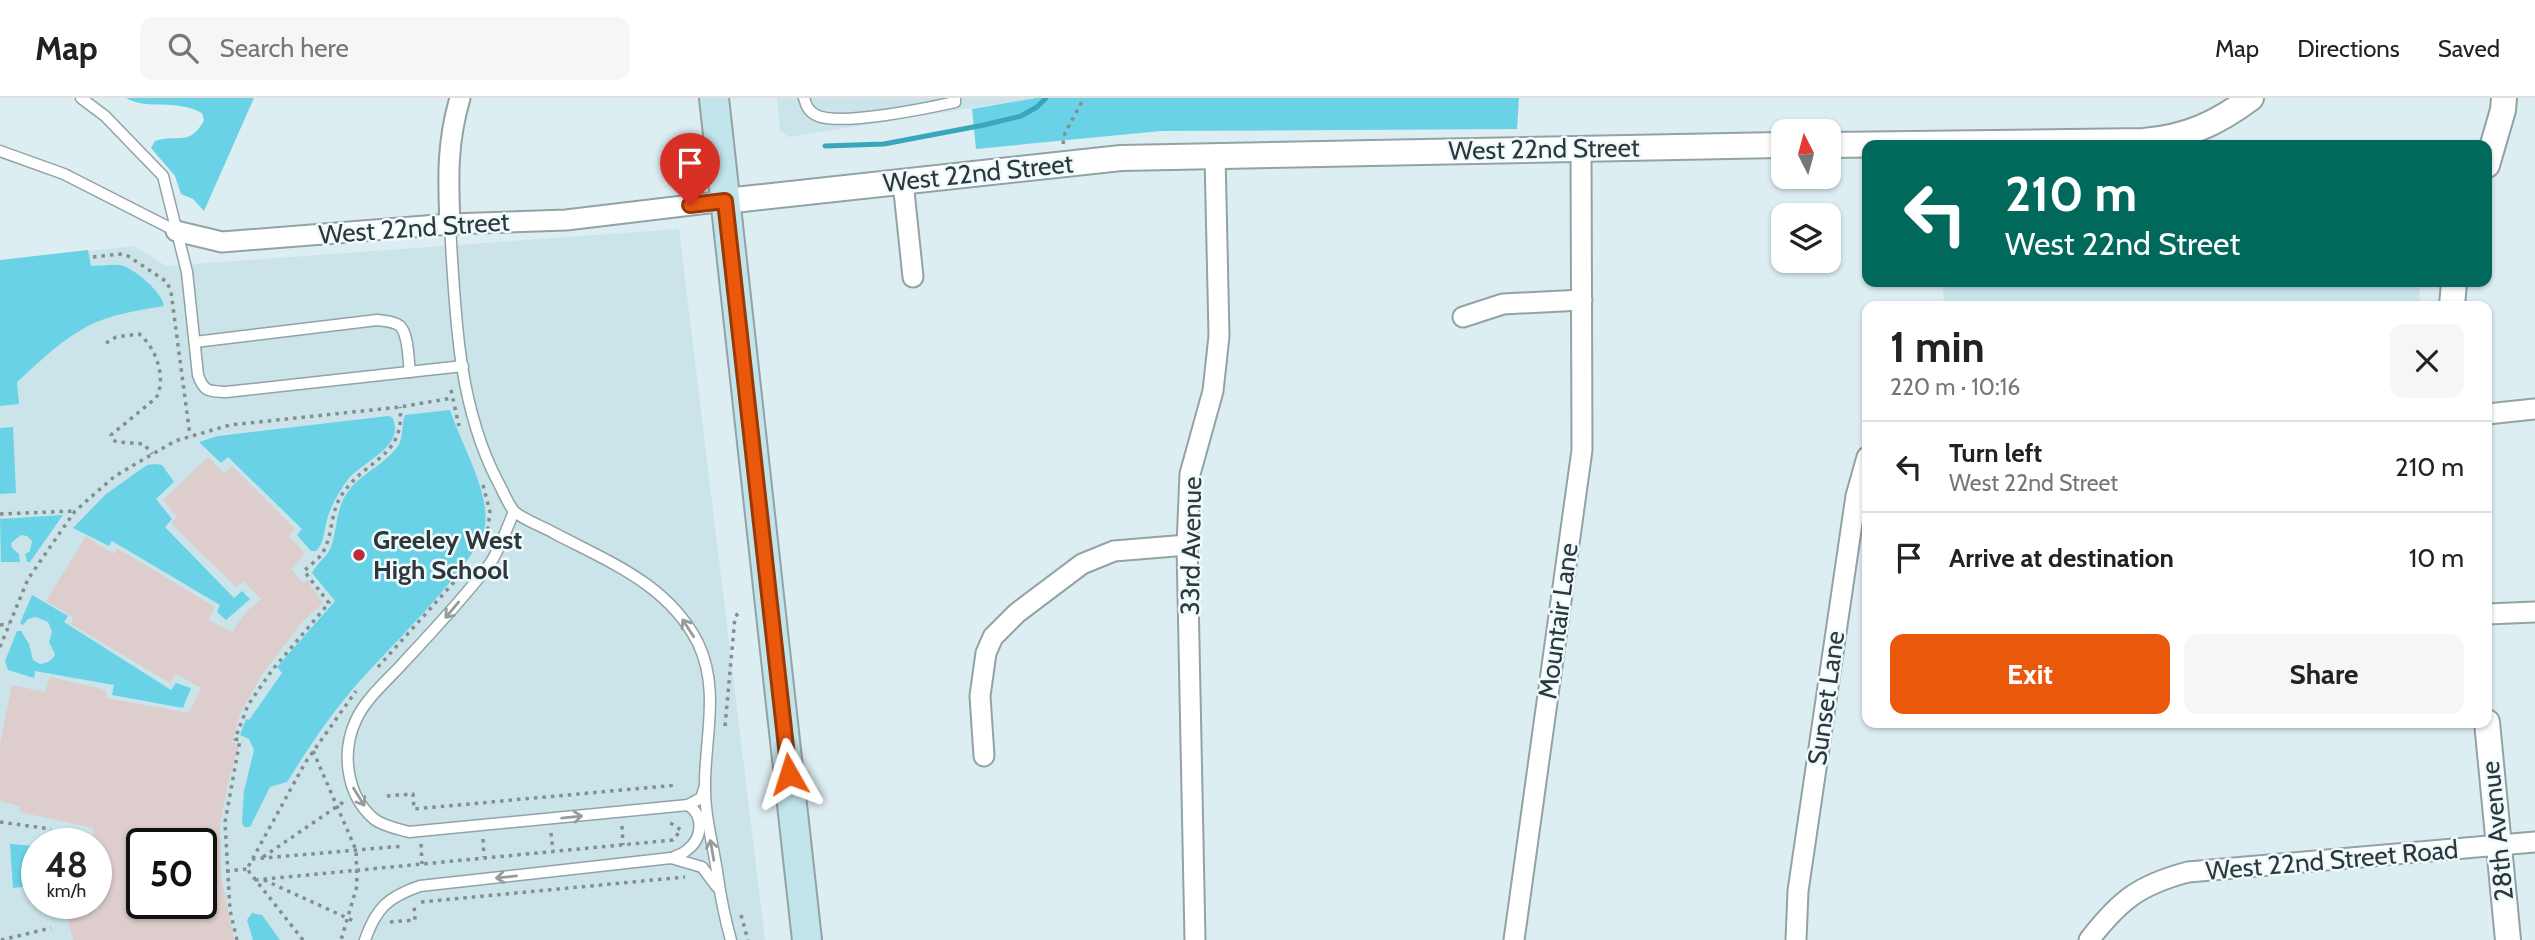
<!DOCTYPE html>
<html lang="en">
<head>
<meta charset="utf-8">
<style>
  :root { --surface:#fff; --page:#f6f6f6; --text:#222; --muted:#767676; --line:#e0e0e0; --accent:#ea580c }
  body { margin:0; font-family:Cabin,sans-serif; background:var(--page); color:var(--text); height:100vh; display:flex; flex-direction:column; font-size:26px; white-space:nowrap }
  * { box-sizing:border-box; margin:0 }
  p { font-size:23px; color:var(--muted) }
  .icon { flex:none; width:38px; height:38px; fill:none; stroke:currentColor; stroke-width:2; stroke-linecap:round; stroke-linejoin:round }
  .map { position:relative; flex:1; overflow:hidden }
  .details { position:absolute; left:1862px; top:203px; width:630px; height:427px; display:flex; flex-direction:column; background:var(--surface); border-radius:14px; box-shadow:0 2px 5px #0004 }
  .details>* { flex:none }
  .hud { position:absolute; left:1862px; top:42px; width:630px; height:147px; border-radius:14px; box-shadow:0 2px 5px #0004; background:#00695c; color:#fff; overflow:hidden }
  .needle { width:46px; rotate:354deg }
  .buttons { position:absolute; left:1771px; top:21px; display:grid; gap:14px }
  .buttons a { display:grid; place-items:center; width:70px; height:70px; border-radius:14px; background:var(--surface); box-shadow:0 2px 5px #0004; font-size:35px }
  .speed { position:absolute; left:21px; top:730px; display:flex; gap:14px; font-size:35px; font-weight:700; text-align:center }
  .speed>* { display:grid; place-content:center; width:91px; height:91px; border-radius:50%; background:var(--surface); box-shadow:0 2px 5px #0004; line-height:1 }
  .speed small { font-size:18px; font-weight:400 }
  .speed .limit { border:4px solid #111; border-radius:10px; background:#fff; color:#111 }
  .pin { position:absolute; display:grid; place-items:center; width:60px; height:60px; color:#fff; margin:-72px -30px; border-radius:50% 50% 50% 0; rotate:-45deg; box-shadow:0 0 7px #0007 }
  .pin .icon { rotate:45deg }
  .me { position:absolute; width:77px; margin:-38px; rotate:354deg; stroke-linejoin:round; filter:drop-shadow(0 0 5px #0008) }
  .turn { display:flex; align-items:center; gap:24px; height:147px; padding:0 28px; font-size:32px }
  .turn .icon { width:91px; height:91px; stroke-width:2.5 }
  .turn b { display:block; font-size:49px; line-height:60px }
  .round { display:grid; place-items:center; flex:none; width:74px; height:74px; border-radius:14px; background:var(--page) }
  .overview { display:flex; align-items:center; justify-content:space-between; height:119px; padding:0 28px }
  h1 { font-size:42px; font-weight:700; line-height:52px }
  .cta { display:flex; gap:14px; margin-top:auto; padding:14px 28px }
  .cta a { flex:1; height:80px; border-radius:14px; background:var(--accent); color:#fff; font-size:28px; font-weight:700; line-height:80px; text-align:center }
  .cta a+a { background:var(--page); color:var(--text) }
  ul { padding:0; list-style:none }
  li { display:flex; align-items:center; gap:21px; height:91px; padding:0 28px; border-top:2px solid var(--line) }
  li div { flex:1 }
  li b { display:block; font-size:26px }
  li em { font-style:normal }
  header { display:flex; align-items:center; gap:42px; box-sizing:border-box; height:98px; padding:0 35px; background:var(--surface); border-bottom:2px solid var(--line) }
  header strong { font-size:33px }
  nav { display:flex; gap:38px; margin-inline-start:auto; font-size:24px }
  .search { width:490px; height:63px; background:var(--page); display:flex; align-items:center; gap:18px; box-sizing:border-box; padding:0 24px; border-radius:14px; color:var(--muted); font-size:26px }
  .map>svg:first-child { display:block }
  .built { fill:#cae4ea; fill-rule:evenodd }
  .green { fill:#6ad2e6 }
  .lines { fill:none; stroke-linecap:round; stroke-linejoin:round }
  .stream { stroke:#39a7bb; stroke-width:5 }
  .building { fill:#decdcd; fill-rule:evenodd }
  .service-casing { stroke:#92a2a5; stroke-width:13 }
  .minor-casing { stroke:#92a2a5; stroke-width:23 }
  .tertiary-casing { stroke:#92a2a5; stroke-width:28 }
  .secondary-casing { stroke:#92a2a5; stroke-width:32 }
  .path { stroke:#838e91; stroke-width:3.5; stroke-dasharray:3.5 5; stroke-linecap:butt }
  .service { stroke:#fff; stroke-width:10 }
  .minor { stroke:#fff; stroke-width:19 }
  .tertiary { stroke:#fff; stroke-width:24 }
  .secondary { stroke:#c2e5eb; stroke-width:28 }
  .oneway { stroke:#989b9c }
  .route-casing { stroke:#983908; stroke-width:18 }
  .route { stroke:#ea580c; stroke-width:12 }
  .poi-dot { fill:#bc2b3d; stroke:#edfbfe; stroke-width:2.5 }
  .labels { text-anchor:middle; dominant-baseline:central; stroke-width:5; stroke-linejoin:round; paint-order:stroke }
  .street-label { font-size:26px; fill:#303738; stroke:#edfbfe }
  .poi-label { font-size:26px; font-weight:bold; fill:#303738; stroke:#edfbfe; text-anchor:start }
</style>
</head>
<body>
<header>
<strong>Map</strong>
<div class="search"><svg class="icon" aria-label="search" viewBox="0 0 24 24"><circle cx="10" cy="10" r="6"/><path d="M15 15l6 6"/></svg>Search here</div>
<nav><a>Map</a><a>Directions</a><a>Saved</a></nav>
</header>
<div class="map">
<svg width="2535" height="842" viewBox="0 0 2535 842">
  <rect width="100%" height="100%" fill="#ddeef2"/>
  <!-- built -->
  <g class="built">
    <polygon points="777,0 1036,0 789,39 780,33"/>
    <polygon points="2469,43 2467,47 2223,47 2228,44"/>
    <path d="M 679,131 L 765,842 L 0,842 L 0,162 L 134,148 L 166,168 ZM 37,746 L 96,746 L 96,805 L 37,805 ZM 142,746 L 201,746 L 201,805 L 142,805 Z"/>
    <polygon points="1942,184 2419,184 2420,208 1945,208"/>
  </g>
  <!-- green -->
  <g class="green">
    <path d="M 126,0 L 254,0 L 204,113 L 193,101 L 181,96 L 175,78 L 151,50 L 155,43 C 176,35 190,50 204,22 L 202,15 C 174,0 150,13 126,0 Z"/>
    <polygon points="1036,0 1519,0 1517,31 1161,33 976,51 972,11"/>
    <path d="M 88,152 L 91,168 C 100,168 111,166 120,167 C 133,169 163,195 164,208 C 136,213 105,217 81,232 C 57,246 38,265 17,284 L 19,306 L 0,308 L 0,162 Z"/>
    <path d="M 450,312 C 461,346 490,393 485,428 C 480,464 376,562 348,597 C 325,624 306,654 287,684 L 270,689 L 250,729 L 244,729 L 242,725 L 244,693 L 254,652 L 249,641 L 240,637 L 246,621 L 249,622 L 282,575 L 277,569 L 335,503 L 312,475 C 317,465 327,459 331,449 C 338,429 335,411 349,392 C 361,376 393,361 400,344 C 403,335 402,325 405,317 Z"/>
    <path d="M 388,318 L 392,319 C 407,347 364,363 349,380 C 340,392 333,404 328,418 C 324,430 325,445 316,453 L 311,453 L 297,437 L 302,431 L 228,359 L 221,365 L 199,344 L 218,338 Z"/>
    <polygon points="13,329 16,395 0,396 0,330"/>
    <polygon points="155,366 162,367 174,384 156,401 172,421 165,429 234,500 242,493 250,501 226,522 217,514 220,507 112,443 109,448 73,430 106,396 147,367"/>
    <polygon points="63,417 30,464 27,464 25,456 30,453 32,443 27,438 21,437 11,445 12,450 19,456 20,464 1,464 0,421"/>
    <path d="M 32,497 L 68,518 L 64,524 L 171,592 L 176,585 L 191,590 L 183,610 L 112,597 L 114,587 L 35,573 L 34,580 L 8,572 L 5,563 L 17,533 L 21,533 L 29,546 L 33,562 L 40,566 C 47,565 52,563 55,556 L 49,544 L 52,534 L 48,524 L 36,519 L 28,521 L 23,527 L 20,525 Z"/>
    <polygon points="10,746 37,748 37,787 13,790"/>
    <polygon points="252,815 262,817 280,842 253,842 247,822"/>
  </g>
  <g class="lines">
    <!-- stream -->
    <polyline class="stream" points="825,48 884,46 984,27 1021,18 1037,9 1046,0"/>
  </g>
  <!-- building -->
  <path class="building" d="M 208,359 L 224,375 L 232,368 L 295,431 L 289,438 L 305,456 L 291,471 L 303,485 L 307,482 L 323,505 L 302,524 L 261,578 L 241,614 L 232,644 L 239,647 L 228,685 L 220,727 L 221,777 L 234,842 L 73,842 L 67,818 L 98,812 L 96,746 L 92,746 L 93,730 L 20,714 L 20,708 L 0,703 L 0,646 L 12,587 L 45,594 L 50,579 L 106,592 L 106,600 L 189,615 L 201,590 L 176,576 L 170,585 L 71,526 L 73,519 L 46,503 L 86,438 L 113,456 L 117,450 L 215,509 L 209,522 L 232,534 L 246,514 L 261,501 L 244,483 L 236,489 L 171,425 L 177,419 L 163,402 ZM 142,746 L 201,746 L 201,805 L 142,805 Z"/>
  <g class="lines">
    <!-- service casing -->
    <g class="service-casing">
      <g id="service">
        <path d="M 81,0 L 105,18 L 163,78 L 187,174 L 198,277 C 204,295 210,293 226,294 L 463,268"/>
        <path d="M 804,0 C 806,7 808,13 816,17 C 838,29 928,10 955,4 L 955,0"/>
        <polyline points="0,53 64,76 176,133"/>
        <path d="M 450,126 C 455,212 457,306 498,384 C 503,393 507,404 513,412 C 519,420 544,429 554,435 C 609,464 668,486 698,545 C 720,591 705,639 705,686 C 704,718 714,749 718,780 C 721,801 725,821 731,842"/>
        <path d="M 195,244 L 377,222 C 384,223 394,223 400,228 C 409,237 408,262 410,274"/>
        <path d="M 514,414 C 506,431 500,452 489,467 C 463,501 433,533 404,564 C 388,582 366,600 356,622 C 341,654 346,697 374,721 C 383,728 398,731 409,734 L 688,707 L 701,700 L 704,691"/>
        <path d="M 671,760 C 676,758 683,756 687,752 C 702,741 705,718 688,707"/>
        <path d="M 365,842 C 376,810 388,799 420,788 L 671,760 L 702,769 L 717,789"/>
      </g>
    </g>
    <!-- minor casing -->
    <g class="minor-casing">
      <g id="minor">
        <polyline points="903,84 913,179"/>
        <path d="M 450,126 C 448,80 447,44 460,0"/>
        <polyline points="176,133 222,144 450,126 566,122 725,103"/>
        <polyline points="1463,219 1503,206 1582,202"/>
        <polyline points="2487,316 2535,311"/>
        <polyline points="2487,516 2535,514"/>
        <polyline points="984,658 980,598 986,555 993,539 1017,515 1082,466 1114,453 1187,447"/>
        <polyline points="1195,842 1187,447 1190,376 1213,293 1219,238 1215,57"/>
        <polyline points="1514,842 1582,352 1581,50"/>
        <polyline points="1796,842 1798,793 1856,398 1867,359"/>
        <path d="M 2089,842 C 2120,802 2139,787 2188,774 L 2535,744"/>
      </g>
    </g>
    <!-- tertiary casing -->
    <g class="tertiary-casing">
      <g id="tertiary">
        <path d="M 1829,47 L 2144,43 C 2187,39 2216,26 2251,0"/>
        <polyline points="2487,67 2503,12 2504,0"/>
        <polyline points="725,103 1121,60 1783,47"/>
        <polyline points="2452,208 2454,184"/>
        <polyline points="2487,624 2508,842"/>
      </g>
    </g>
    <!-- secondary casing -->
    <g class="secondary-casing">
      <polyline id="secondary" points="714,0 807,842"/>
    </g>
    <!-- path -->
    <g class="path">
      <polyline points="1063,46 1065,35 1084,0"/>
      <polyline points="93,159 120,156 128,158 167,184 171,194 190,338"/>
      <path d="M 106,245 L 116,239 L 139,236 C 156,249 167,281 156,300 L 111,337 L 113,342 L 117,344 L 144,346 L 152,356"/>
      <polyline points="451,292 459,328"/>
      <polyline points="483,387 490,414 487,438"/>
      <polyline points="0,416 75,413"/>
      <polyline points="0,527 9,526"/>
      <polyline points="0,549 28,481 75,413 115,378 175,343 230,327 400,309 452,300"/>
      <polyline points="378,569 464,473"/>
      <polyline points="725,628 735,519 741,512"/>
      <polyline points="313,653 356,752 357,788 341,842"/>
      <polyline points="387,698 413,696 414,711 677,687"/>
      <polyline points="0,724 51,731"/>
      <polyline points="622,728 623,747"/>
      <polyline points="551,735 553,753"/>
      <polyline points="483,741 484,759"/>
      <polyline points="421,746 422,766"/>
      <polyline points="263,759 345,703"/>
      <polyline points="252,761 404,748"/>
      <polyline points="226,773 247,771"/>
      <polyline points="255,782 673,742 681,732 669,724"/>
      <polyline points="264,782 356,824"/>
      <polyline points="421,804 685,779"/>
      <polyline points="741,817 748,842"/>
      <polyline points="390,824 415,822 414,805"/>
      <polyline points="1,842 51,830"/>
      <path d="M 237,842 L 230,812 L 225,724 L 240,642 L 235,641 L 248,607 L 273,571 L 329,505 L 304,473 C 310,467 319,461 323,454 C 333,437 330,416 341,398 C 365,360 405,361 400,309"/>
      <polyline points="303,842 247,771 305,665 356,593"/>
    </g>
    <!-- service -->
    <use href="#service" class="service"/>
    <!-- minor -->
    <use href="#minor" class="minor"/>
    <!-- tertiary -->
    <use href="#tertiary" class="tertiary"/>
    <!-- secondary -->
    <use href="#secondary" class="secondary"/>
  </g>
  <!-- one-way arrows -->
  <defs><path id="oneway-shaft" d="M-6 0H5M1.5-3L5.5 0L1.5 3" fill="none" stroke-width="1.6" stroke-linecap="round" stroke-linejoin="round" transform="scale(1.75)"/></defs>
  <g class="oneway">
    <use href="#oneway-shaft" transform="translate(452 512) rotate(130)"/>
    <use href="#oneway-shaft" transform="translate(688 530) rotate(-123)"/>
    <use href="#oneway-shaft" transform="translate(359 699) rotate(58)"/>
    <use href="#oneway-shaft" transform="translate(572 719) rotate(-6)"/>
    <use href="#oneway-shaft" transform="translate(712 752) rotate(-100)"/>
    <use href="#oneway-shaft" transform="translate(506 779) rotate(174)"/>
  </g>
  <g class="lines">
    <!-- route casing -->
    <g class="route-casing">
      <polyline id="route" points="690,107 725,103 789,676"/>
    </g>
    <!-- route -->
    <use href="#route" class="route"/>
  </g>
  <!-- markers -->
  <circle class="poi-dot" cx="359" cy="457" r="7"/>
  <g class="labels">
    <!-- street labels -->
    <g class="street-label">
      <text transform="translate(1544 51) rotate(-1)">West 22nd Street</text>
      <text transform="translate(978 75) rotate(-6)">West 22nd Street</text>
      <text transform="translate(414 130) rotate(-4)">West 22nd Street</text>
      <text transform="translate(1191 448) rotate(-89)">33rd Avenue</text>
      <text transform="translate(1558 523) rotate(-82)">Mountair Lane</text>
      <text transform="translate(1826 600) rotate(-82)">Sunset Lane</text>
      <text transform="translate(2497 733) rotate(-96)">28th Avenue</text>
      <text transform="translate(2332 762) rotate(-5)">West 22nd Street Road</text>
    </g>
    <!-- poi labels -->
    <g class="poi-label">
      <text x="373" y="442">Greeley West<tspan x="373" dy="30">High School</tspan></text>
    </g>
  </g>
</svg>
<div class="buttons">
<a><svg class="needle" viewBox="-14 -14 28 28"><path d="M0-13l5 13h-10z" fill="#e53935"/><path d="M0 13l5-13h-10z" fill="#767676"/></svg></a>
<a><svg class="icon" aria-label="layers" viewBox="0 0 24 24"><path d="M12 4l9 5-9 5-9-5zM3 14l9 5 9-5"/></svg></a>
</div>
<div class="speed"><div>48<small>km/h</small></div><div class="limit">50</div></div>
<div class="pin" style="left:690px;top:107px;background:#d93025"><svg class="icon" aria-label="arrive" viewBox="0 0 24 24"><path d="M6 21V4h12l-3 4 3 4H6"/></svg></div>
<svg class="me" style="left:789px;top:676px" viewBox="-20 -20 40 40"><path d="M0-17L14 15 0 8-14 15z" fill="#ea580c" stroke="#fff" stroke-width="4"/></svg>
<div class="hud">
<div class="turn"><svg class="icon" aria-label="left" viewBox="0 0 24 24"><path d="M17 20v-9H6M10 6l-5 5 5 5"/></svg><div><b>210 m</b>West 22nd Street</div></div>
</div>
<section class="details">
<div class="overview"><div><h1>1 min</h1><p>220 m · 10:16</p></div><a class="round"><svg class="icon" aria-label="close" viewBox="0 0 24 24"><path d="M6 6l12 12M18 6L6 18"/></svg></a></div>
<ul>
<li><svg class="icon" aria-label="left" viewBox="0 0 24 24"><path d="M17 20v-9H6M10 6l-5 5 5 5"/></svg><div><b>Turn left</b><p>West 22nd Street</p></div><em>210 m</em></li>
<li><svg class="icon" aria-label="arrive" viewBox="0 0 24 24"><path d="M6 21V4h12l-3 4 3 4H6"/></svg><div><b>Arrive at destination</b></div><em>10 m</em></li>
</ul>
<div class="cta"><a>Exit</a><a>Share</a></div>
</section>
</div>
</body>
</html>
